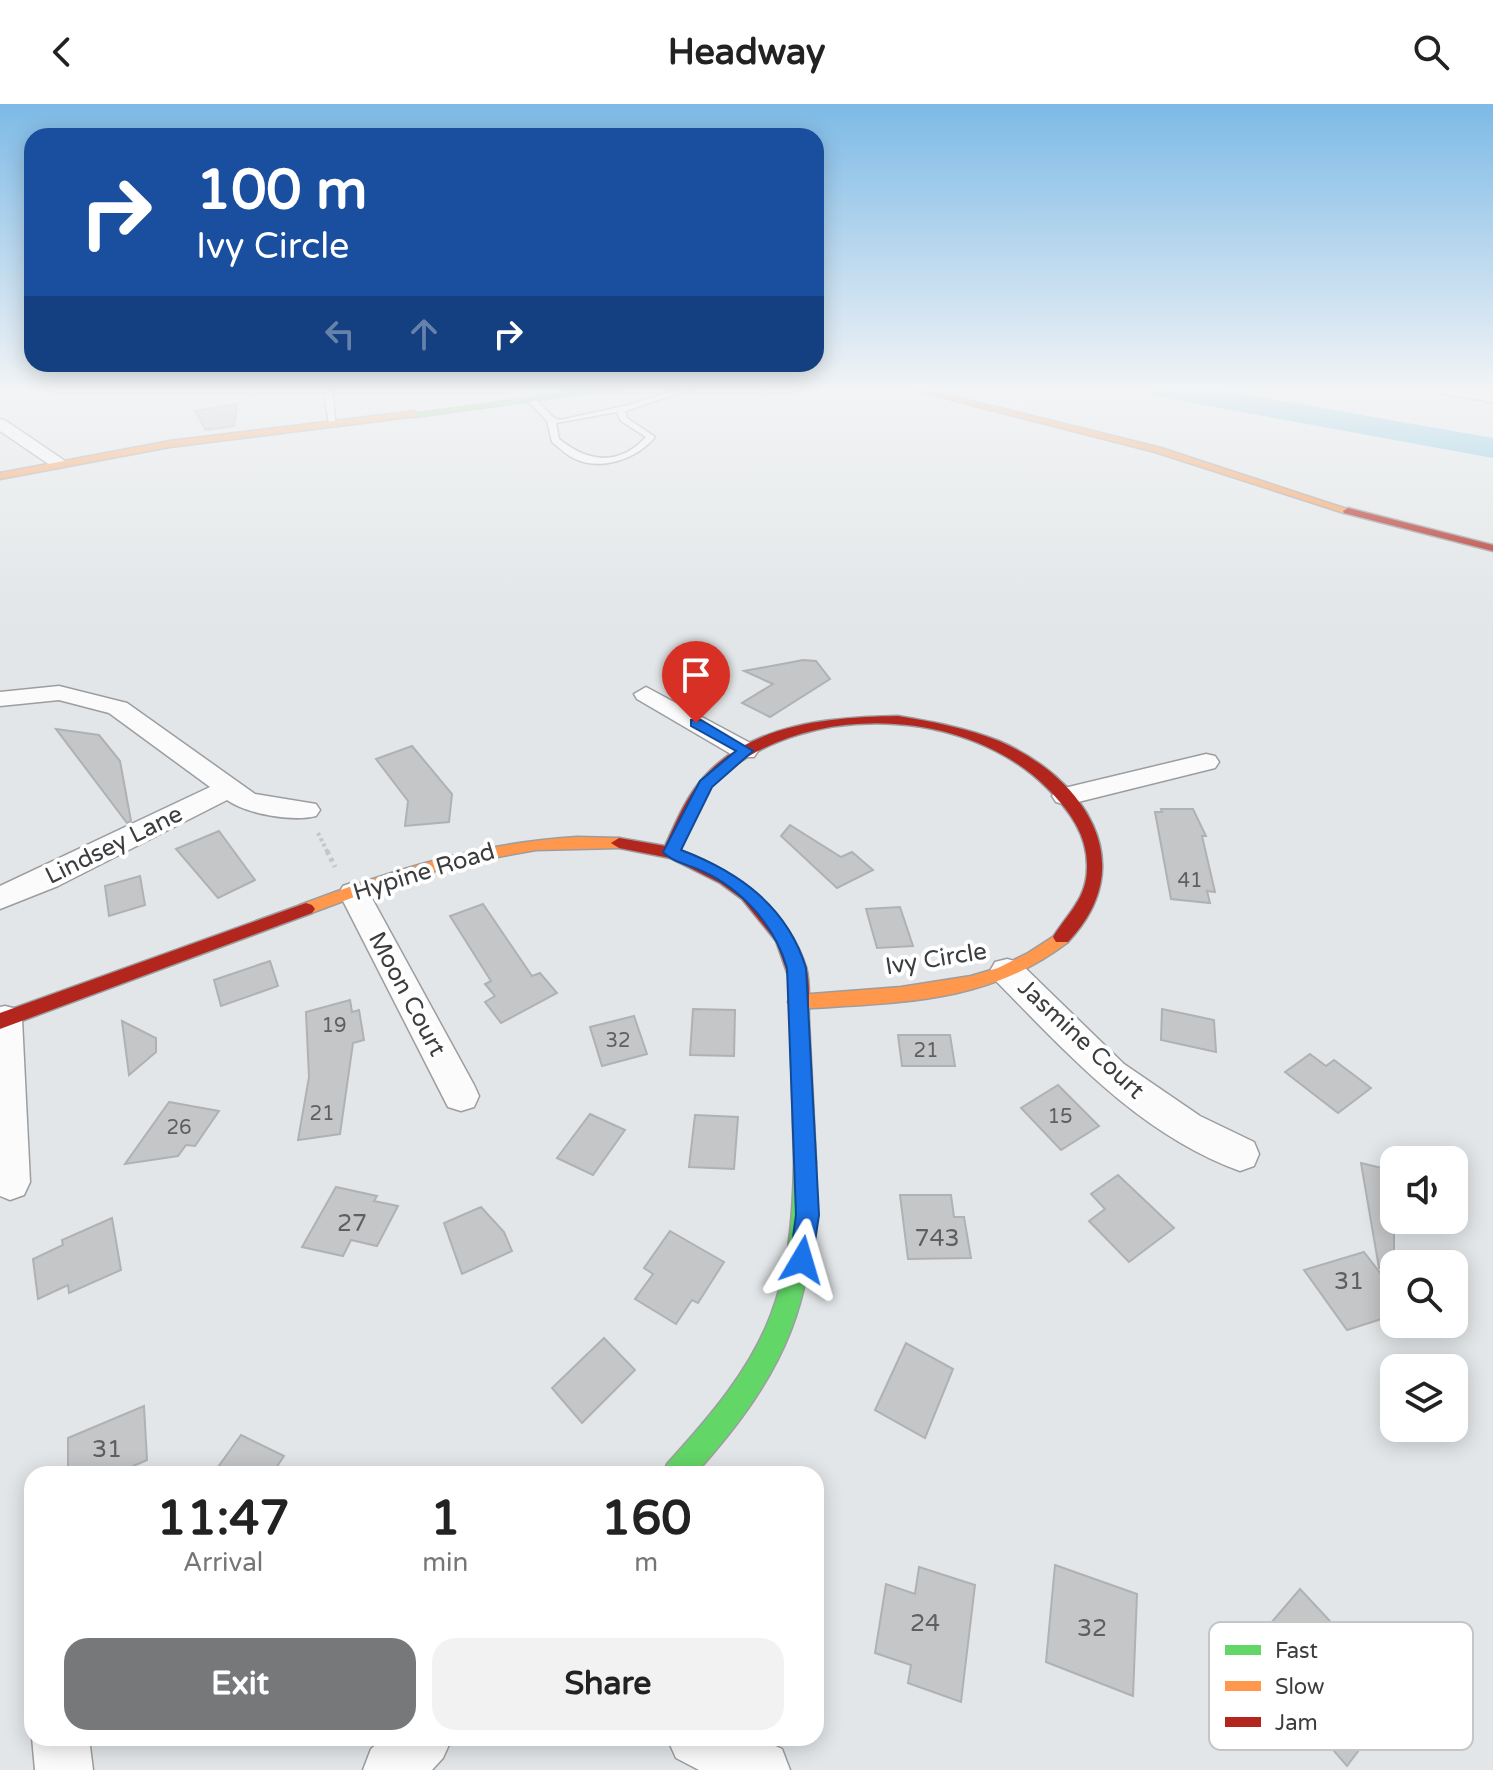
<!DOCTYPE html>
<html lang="en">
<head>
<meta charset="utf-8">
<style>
  :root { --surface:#fff; --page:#f2f2f2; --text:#222; --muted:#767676; --accent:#76787a }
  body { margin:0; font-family:"Varela Round",sans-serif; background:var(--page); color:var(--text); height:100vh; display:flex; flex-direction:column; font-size:30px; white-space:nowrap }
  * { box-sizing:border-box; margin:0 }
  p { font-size:26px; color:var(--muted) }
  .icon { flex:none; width:44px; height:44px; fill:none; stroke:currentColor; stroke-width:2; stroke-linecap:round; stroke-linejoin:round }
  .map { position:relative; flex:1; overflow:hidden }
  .panel { position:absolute; left:24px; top:1362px; width:800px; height:280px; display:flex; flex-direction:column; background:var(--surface); border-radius:24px; box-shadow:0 4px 20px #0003 }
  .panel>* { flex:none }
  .top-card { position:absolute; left:24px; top:24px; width:800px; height:244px; border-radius:24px; box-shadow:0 4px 20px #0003; background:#1a4fa0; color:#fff; overflow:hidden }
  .tools { position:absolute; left:1380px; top:1042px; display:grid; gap:16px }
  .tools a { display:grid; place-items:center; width:88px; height:88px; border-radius:16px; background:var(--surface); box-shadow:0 4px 20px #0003; font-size:40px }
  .pin { position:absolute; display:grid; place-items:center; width:68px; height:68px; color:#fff; margin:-82px -34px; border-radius:50% 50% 50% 0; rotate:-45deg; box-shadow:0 0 8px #0007 }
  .pin .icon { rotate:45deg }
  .me { position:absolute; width:88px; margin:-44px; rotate:7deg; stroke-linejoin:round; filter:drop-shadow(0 0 6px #0008) }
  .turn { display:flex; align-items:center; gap:28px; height:168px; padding:0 40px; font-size:36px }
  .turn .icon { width:104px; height:104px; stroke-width:2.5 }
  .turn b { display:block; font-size:56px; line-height:68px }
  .lanes { display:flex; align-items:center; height:76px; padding:0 40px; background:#0003; justify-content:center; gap:40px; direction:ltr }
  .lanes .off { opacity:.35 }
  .eta { display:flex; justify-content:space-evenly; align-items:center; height:136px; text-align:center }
  .eta b { font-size:48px; font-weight:700; line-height:56px }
  .cta { display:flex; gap:16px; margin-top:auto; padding:16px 40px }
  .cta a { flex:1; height:92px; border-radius:24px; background:var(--accent); color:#fff; font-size:32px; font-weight:700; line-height:92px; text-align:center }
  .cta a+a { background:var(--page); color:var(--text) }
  header { display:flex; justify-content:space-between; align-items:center; height:104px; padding:0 40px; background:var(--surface); font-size:36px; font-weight:700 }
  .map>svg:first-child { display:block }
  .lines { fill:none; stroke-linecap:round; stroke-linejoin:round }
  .river { fill:#7dc4e2; fill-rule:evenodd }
  .building { fill:#c4c6c8; stroke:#afb1b3; stroke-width:2 }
  .lane-casing { stroke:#9c9d9f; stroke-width:3 }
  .street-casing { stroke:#9c9d9f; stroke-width:3 }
  .fast-casing { stroke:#9c9d9f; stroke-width:3 }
  .slow-casing { stroke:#9c9d9f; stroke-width:3 }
  .jam-casing { stroke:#9c9d9f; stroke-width:3 }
  .path-far1 { stroke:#c5c6c7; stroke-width:4; stroke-dasharray:3 3; stroke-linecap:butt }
  .path { stroke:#c5c6c7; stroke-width:5; stroke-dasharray:4 4; stroke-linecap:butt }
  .lane { fill:#fbfbfc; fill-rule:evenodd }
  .street { fill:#fbfbfc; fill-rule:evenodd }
  .fast { fill:#63d668; fill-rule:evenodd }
  .slow { fill:#ff974d; fill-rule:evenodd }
  .jam { fill:#b3261e; fill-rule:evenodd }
  .route { fill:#1a73e8; stroke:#114b97; stroke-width:2 }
  .labels { text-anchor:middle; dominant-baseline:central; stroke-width:8; stroke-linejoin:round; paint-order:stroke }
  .number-label { font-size:20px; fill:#5d5f61 }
  .street-label { font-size:24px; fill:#3b3d3f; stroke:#fff }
  .near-number-label { font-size:24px; fill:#5d5f61 }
  .key { fill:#fff; stroke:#c4c5c5; stroke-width:2 }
  .key-label { font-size:22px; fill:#3b3d3f }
</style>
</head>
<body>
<header><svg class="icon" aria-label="back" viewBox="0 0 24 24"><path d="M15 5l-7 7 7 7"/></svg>Headway<svg class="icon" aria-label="search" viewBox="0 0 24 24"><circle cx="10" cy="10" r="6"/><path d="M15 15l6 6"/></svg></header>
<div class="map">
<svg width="1493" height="1666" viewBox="0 0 1493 1666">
  <rect width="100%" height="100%" fill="#e3e6e8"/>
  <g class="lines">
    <!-- river -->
    <polygon class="river" points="1151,285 1213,285 1493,334 1493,354 1165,294 1155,291"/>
  </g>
  <!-- building -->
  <g class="building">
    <polygon points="237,300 234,322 206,326 195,307"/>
    <polygon points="803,556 816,557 830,575 770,613 742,599 773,580 744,567"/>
    <polygon points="56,625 99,631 120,657 131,717 127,719"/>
    <polygon points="412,642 452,690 449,718 405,722 408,697 376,655"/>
    <polygon points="1161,705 1193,705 1206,732 1202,732 1215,788 1207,787 1210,799 1171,795 1155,708 1162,708"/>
    <polygon points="790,721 841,753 852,748 873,766 837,784 781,732"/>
    <polygon points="219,727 255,776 218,794 176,745"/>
    <polygon points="140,772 145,801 109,812 105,782"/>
    <polygon points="483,800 532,872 540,869 557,889 501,919 485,898 495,892 485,880 491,877 450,812"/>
    <polygon points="900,803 913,842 877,844 866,805"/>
    <polygon points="270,857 278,882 221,902 214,876"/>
    <polygon points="350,896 352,908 359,906 364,936 353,939 340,1030 298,1036 309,973 306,908"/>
    <polygon points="693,905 735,906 734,952 690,951"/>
    <polygon points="1162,905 1214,916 1216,948 1161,936"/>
    <polygon points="634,912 647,950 602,962 590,923"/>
    <polygon points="122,917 156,934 156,948 129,971"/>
    <polygon points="898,931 950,931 955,962 902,962"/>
    <polygon points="1310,950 1326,962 1334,956 1371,984 1338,1009 1285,968"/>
    <polygon points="1058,981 1099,1022 1061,1046 1021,1004"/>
    <polygon points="169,998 219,1007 195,1042 186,1041 178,1052 125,1060"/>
    <polygon points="590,1010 625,1026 593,1071 557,1054"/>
    <polygon points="695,1011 738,1013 734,1065 689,1063"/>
    <polygon points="1361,1059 1394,1067 1394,1163 1379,1164"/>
    <polygon points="1118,1071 1174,1124 1129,1158 1089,1117 1105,1105 1091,1090"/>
    <polygon points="336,1083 377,1092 374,1097 398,1102 377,1142 351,1136 343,1152 302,1143"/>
    <polygon points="900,1091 951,1091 954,1113 964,1113 971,1154 908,1155"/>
    <polygon points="481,1103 504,1128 512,1147 462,1170 444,1119"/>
    <polygon points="112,1114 121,1166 69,1189 68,1181 38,1195 33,1155 63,1141 62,1136"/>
    <polygon points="670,1127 724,1158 698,1199 692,1196 676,1220 635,1195 653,1170 644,1164"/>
    <polygon points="1364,1148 1394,1187 1394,1211 1347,1226 1304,1166"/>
    <polygon points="604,1234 635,1266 582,1319 552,1284"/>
    <polygon points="906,1239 953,1265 925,1334 875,1306"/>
    <polygon points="144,1302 147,1356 115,1370 68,1370 68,1334"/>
    <polygon points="241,1331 284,1352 272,1370 213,1370"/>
    <polygon points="1055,1461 1137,1490 1133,1592 1046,1558"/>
    <polygon points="919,1463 975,1481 961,1598 908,1579 911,1561 875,1549 886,1480 915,1490"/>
    <polygon points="1300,1485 1400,1592 1347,1662 1247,1547"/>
  </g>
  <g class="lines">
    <!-- lane casing -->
    <g class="lane-casing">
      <g id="lane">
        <polygon points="324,285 332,285 336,323 329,321"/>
        <path d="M 681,285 L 692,285 L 625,307 L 627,314 L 655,333 C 637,355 600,368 573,354 C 565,350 559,343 552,338 L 547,317 L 529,298 L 536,296 L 554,314 L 560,316 L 629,301 ZM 617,308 L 621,317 L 646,333 C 618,363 588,358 559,335 L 556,319 Z"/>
      </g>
    </g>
    <!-- street casing -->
    <g class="street-casing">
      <g id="street">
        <polygon points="1431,285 1493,288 1493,298 1438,289"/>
        <polygon points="0,315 6,317 68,359 59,364 53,363 0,327"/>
        <path d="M 59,582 L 127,599 L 255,690 L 316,700 L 320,706 L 316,712 C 292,718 247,710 227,696 L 58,782 L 0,805 L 0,782 L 210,683 L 109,609 L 59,596 L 0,602 L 0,588 Z"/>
        <polygon points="646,583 754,641 758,647 754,653 736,653 637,595 634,590"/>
        <polygon points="1206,650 1215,652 1219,658 1215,664 1066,701 1056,698 1052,692 1056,686"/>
        <polygon points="354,778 365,782 369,789 474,981 479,992 474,1003 461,1007 448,1003 339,789 343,782"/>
        <path d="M 1007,855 L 1019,858 L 1124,960 L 1200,1012 L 1254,1038 L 1259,1050 L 1254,1062 L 1240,1067 C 1140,1031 1068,950 995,876 L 990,867 L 995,858 Z"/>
        <polygon points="5,902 17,905 22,915 30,1078 24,1091 10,1096 0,1092 0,903"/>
        <polygon points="32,1633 89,1634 93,1666 35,1666"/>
        <polygon points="383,1634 452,1634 443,1654 432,1666 363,1666 371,1645"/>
        <polygon points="667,1634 758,1634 782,1645 790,1666 699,1666 676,1654"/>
      </g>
    </g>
    <!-- fast casing -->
    <g class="fast-casing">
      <g id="fast">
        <polygon points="595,285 618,285 415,313 411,310"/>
        <path d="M 805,1048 L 813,1051 L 816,1058 C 816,1198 788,1266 695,1370 L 663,1370 L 667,1360 C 763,1255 792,1202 794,1058 L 797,1051 Z"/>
      </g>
    </g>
    <!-- slow casing -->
    <g class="slow-casing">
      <g id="slow">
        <polygon points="909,285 923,285 1161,344 1353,407 1344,409 1155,348"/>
        <polygon points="415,307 418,312 170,343 0,375 0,369 170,337"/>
        <path d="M 577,733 L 619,734 L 627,739 L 619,744 L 536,746 L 459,760 L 389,780 L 306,811 L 297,805 L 300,801 C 391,766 479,739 577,733 Z"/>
        <path d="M 1062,827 L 1071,833 L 1068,838 C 986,901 897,898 798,905 L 791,903 L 788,898 L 791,893 L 798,891 L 901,883 L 971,872 L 998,864 L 1028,849 Z"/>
      </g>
    </g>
    <!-- jam casing -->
    <g class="jam-casing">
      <g id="jam">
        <polygon points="1348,404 1493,441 1493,447 1344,409 1343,407"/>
        <path d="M 898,612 C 933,618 967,624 999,637 C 1083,673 1143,759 1068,838 L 1056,838 L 1053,833 C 1068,809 1087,794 1087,764 C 1088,731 1069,706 1047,684 C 966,603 809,597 721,672 C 700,690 691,721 680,746 C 735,767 787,804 806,863 C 811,880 808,900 809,917 C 811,964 814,1011 816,1058 L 813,1065 L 805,1068 L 797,1065 L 794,1058 L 789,874 L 776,837 L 742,795 L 720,779 L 670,754 L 619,744 L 611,739 L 619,734 L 665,742 C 676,718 686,693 704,673 C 752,619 832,613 898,612 Z"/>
        <polygon points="306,799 312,801 315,805 312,809 0,925 0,909"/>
      </g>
    </g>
    <!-- path-far1 -->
    <polyline class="path-far1" points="318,729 328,749"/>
    <!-- path -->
    <polyline class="path" points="327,747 335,763"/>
    <!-- lane -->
    <use href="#lane" class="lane"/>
    <!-- street -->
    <use href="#street" class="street"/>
    <!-- fast -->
    <use href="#fast" class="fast"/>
    <!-- slow -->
    <use href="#slow" class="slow"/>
    <!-- jam -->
    <use href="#jam" class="jam"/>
  </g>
  <!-- sky -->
  <linearGradient id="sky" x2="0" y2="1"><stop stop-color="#7dbae6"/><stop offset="0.55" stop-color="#f2f4f5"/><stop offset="1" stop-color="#f2f4f5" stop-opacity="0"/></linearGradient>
  <rect width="1493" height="518" fill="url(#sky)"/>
  <!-- route -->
  <path class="route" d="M 691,616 L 701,616 L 753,647 L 712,683 L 681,746 C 739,768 787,802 806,864 L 819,1111 L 811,1164 L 802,1168 L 794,1164 L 790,1156 L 796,1111 L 787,864 C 775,822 742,785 702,767 C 690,761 672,758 663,748 L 700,677 L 736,647 L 691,622 Z"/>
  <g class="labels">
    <!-- number labels -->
    <g class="number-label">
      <text x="1190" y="777">41</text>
      <text x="334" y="922">19</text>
      <text x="618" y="937">32</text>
      <text x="926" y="947">21</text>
      <text x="322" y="1010">21</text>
      <text x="1060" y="1013">15</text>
      <text x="179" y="1024">26</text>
    </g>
    <!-- street labels -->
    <g class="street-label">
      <text transform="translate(114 741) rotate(-26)">Lindsey Lane</text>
      <text transform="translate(424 768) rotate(-17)">Hypine Road</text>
      <text transform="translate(936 855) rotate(-9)">Ivy Circle</text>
      <text transform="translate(407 890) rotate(62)">Moon Court</text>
      <text transform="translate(1081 935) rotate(43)">Jasmine Court</text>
    </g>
    <!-- near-number labels -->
    <g class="near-number-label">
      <text x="352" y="1119">27</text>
      <text x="937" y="1134">743</text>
      <text x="1349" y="1177">31</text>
      <text x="107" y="1345">31</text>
      <text x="925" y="1519">24</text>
      <text x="1092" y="1524">32</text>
    </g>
  </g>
  <!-- legend -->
  <rect x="1209" y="1518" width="264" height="128" rx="12" class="key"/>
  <rect x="1225" y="1541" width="36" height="10" fill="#63d668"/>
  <rect x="1225" y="1577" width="36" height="10" fill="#ff974d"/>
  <rect x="1225" y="1613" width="36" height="10" fill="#b3261e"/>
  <g class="key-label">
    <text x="1275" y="1554">Fast</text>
    <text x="1275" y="1590">Slow</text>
    <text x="1275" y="1626">Jam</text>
  </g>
</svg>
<div class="tools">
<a><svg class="icon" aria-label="sound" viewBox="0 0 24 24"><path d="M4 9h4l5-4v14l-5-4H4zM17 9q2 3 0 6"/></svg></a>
<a><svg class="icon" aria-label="search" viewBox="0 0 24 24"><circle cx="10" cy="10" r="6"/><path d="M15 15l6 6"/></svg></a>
<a><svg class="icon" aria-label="layers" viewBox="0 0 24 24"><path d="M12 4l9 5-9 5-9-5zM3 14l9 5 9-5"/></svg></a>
</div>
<div class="pin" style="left:696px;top:619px;background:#d93025"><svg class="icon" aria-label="arrive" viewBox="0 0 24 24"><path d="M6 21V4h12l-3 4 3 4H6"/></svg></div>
<svg class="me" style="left:802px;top:1156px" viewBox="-20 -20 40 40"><path d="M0-17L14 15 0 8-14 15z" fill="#1a73e8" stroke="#fff" stroke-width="4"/></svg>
<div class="top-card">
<div class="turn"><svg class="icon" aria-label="right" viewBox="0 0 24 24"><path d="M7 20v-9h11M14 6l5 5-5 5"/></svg><div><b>100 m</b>Ivy Circle</div></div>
<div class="lanes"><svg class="icon off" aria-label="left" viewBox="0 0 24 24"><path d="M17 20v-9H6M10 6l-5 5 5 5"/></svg><svg class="icon off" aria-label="ahead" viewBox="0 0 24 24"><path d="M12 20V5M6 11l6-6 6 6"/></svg><svg class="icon" aria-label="right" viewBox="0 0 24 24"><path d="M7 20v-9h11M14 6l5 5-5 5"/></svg></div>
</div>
<section class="panel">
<div class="eta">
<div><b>11:47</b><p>Arrival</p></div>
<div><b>1</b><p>min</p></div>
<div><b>160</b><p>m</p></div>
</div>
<div class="cta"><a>Exit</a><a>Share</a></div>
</section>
</div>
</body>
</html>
